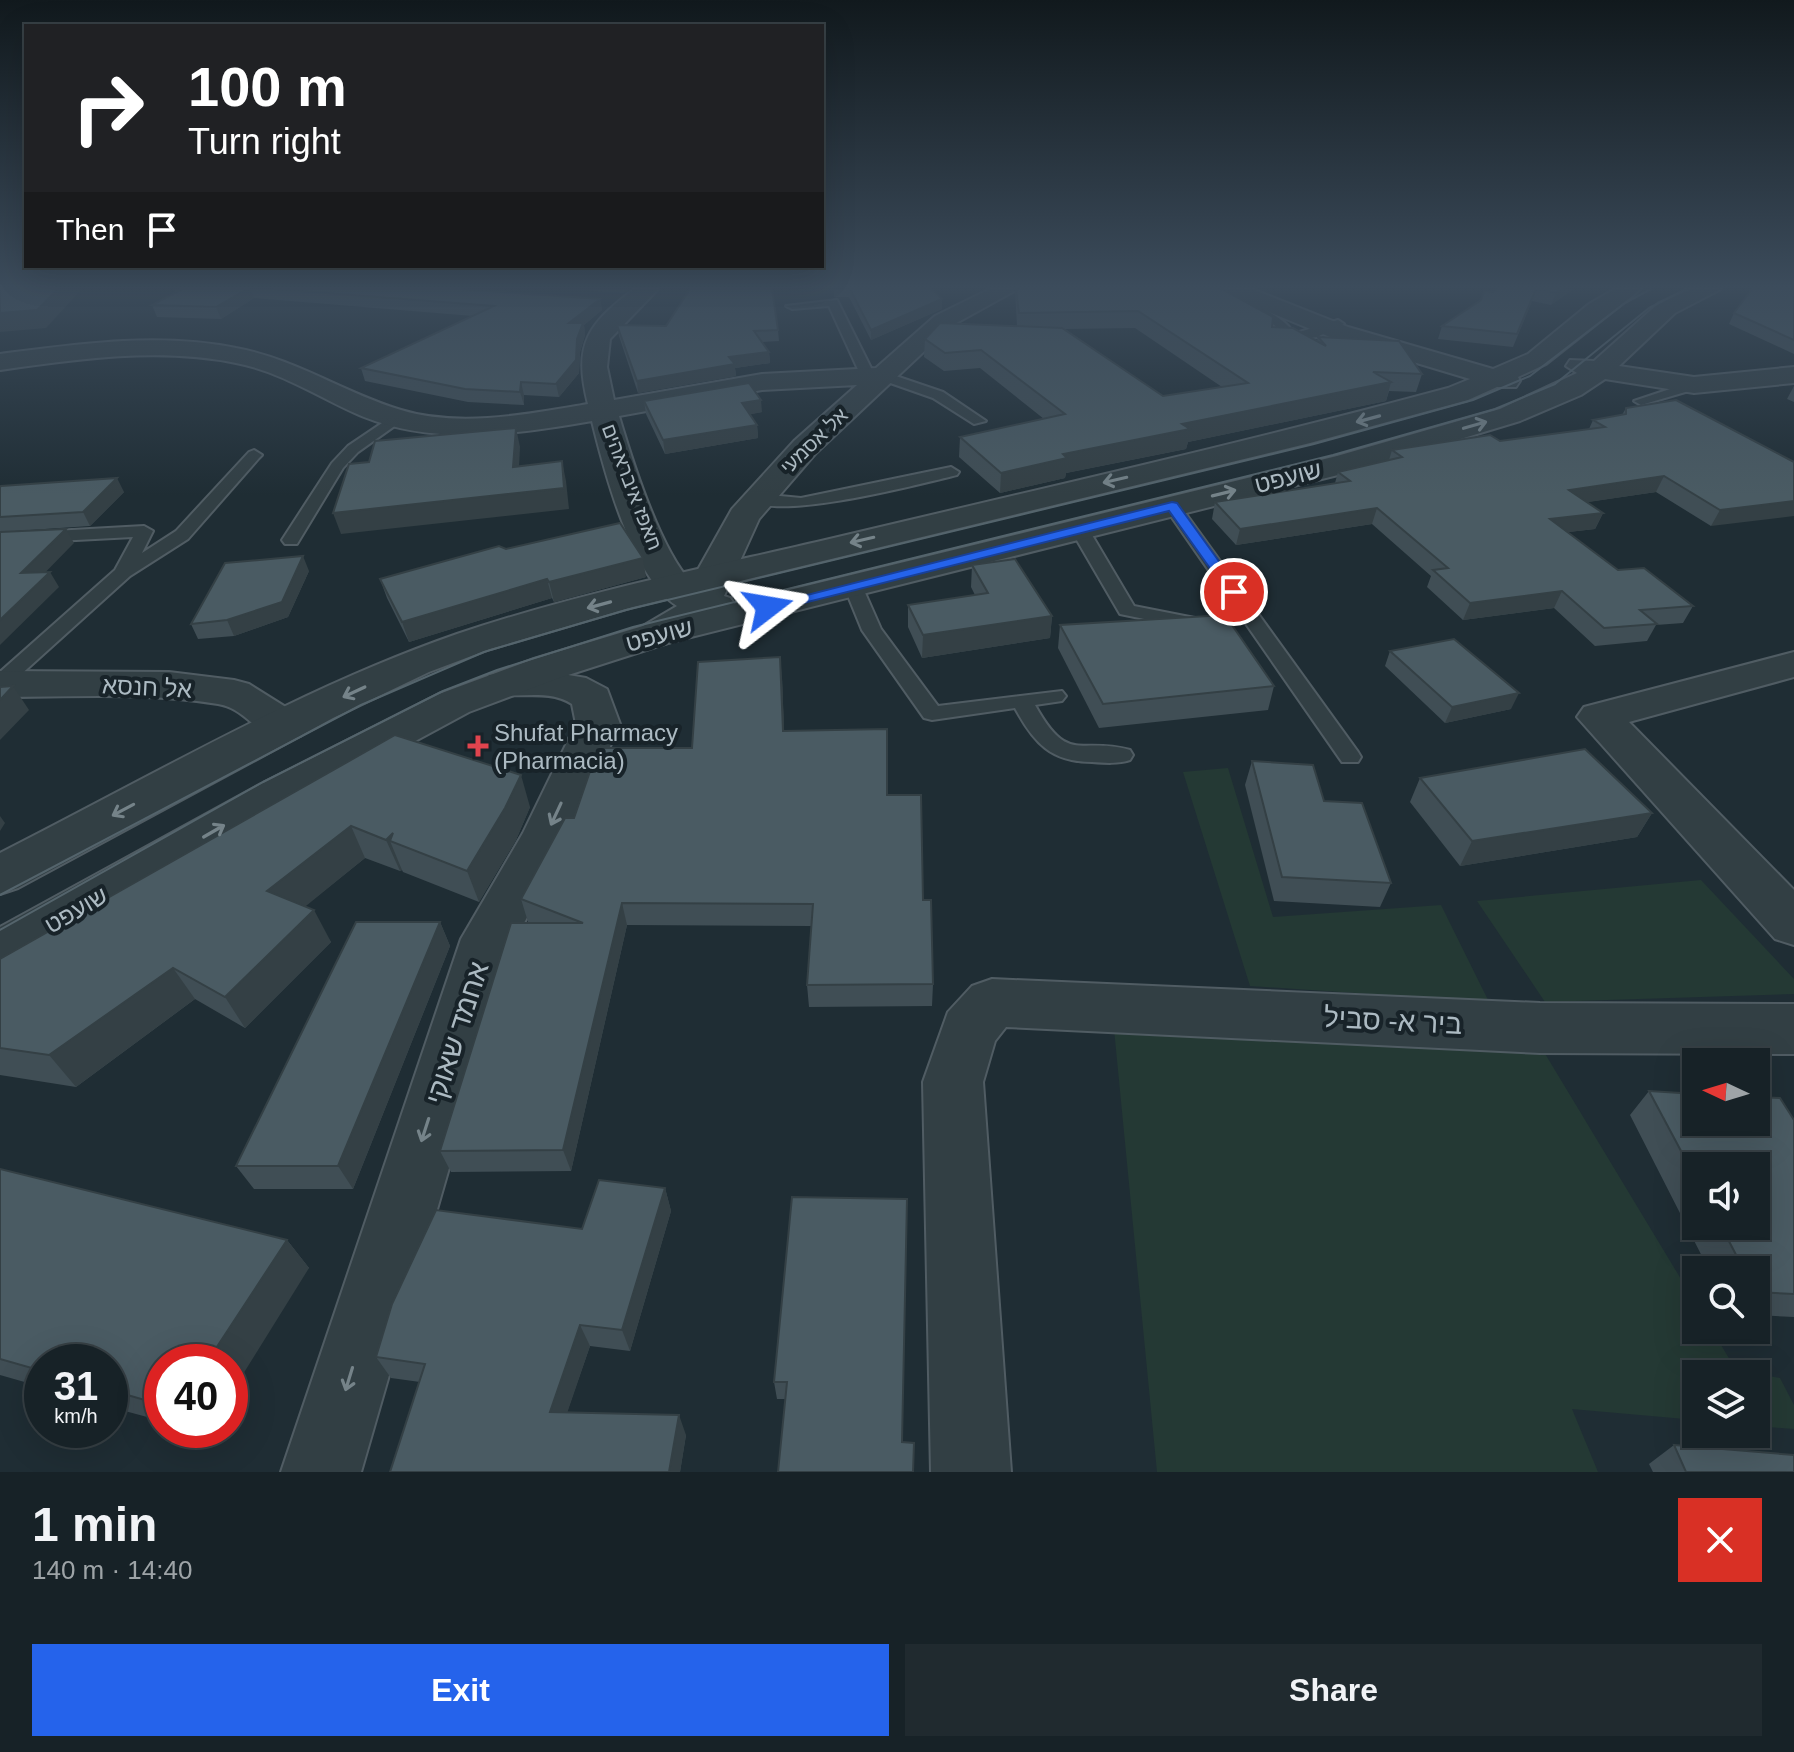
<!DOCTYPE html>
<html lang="en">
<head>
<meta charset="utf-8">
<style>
  :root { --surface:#172227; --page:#202a2f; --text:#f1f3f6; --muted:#9ea4a7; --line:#363f44; --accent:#2563eb }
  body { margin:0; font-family:Arial,Heebo,sans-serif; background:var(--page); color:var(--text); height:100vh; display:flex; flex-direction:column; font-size:30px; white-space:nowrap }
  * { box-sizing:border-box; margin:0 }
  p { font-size:26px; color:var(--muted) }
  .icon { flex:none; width:44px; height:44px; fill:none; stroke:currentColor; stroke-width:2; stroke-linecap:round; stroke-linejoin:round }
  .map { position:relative; height:1472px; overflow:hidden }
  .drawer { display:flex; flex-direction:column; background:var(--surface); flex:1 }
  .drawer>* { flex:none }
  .top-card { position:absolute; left:24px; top:24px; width:800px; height:244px; border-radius:0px; box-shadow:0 8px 32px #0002,0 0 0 2px var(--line); background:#202124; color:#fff; overflow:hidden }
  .needle { width:52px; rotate:274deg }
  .buttons { position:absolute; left:1682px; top:1048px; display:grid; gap:16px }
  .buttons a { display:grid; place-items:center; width:88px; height:88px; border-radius:0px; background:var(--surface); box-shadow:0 8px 32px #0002,0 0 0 2px var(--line); font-size:40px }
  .speed { position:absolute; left:24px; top:1344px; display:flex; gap:16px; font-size:40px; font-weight:700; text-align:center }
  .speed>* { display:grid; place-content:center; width:104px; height:104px; border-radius:50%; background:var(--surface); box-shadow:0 8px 32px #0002,0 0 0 2px var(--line); line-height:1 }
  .speed small { font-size:20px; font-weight:400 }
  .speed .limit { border:12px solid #d22; background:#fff; color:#111 }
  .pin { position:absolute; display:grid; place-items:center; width:68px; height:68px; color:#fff; margin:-34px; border:4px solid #fff; border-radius:50%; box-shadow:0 2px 8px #0007 }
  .me { position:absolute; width:88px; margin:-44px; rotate:76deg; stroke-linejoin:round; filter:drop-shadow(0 0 6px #0008) }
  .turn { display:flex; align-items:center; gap:28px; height:168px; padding:0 32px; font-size:36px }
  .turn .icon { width:104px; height:104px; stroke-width:2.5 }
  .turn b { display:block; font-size:56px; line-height:68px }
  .then { display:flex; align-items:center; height:76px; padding:0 32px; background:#0003; gap:16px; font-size:30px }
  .round { display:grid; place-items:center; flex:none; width:84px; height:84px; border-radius:0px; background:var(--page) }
  .summary { display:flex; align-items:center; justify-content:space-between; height:136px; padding:0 32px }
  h1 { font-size:48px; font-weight:700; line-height:60px }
  .cta { display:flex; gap:16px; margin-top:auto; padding:16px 32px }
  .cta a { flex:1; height:92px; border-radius:0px; background:var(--accent); color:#fff; font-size:32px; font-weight:700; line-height:92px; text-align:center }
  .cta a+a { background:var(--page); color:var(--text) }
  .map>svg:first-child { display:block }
  .green { fill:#243934 }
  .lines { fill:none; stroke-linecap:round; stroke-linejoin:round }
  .service-casing { stroke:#505c63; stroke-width:4 }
  .minor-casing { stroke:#505c63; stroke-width:4 }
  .tertiary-casing { stroke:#505c63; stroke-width:4 }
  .service { fill:#323f44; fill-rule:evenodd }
  .minor { fill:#323f44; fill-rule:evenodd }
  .tertiary { fill:#323f44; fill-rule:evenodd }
  .tram { stroke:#54646c; stroke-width:2 }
  .wall { fill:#404e55; fill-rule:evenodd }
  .shaded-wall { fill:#344045 }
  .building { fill:#4a5b63; stroke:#344045; stroke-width:2 }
  .oneway { stroke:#758389 }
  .route { fill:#2563eb; stroke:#184099; stroke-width:2 }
  .health-dot { fill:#e0444e; stroke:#182329; stroke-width:3 }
  .labels { text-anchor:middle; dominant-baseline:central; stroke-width:8; stroke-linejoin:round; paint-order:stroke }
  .far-street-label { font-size:20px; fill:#acbac2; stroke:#182329 }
  .street-label { font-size:24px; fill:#acbac2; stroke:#182329 }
  .poi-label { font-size:24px; fill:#acbac2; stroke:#182329; text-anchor:start }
  .near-street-label { font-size:28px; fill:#acbac2; stroke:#182329 }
</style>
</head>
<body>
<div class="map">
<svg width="1794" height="1472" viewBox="0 0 1794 1472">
  <rect width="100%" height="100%" fill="#1f2d34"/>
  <!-- green -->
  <g class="green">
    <polygon points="1228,768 1273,917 1441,905 1489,1002 1250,986 1183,772"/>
    <polygon points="1701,880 1794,979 1794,994 1545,1002 1477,901"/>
    <polygon points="1114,1029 1544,1052 1696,1304 1696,1330 1712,1330 1736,1370 1755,1374 1696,1374 1696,1420 1572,1409 1598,1472 1157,1472"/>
    <polygon points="1756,1374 1780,1378 1794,1405 1794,1429 1756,1426"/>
  </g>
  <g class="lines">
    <!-- service casing -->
    <g class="service-casing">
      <g id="service">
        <path d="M 1206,289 C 1224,288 1289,316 1293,334 L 1338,320 L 1344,324 L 1317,337 L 1274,343 L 1274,337 L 1282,332 L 1273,324 Z"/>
        <polygon points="837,300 875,376 873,379 861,376 829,306 792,309 786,306"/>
        <polygon points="884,372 943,392 986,421 974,424 933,398 879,379 877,376"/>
        <polygon points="1694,381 1701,385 1699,388 1641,405 1634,401"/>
        <polygon points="391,417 403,420 358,452 343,468 297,544 285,544 282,540 332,463 348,446"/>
        <polygon points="254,450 262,455 259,458 188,539 130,576 7,687 0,689 0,672 115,570 133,537 0,544 0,534 144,526 153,531 142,553 176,531 249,452"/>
        <path d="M 951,467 L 959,472 L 957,475 C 920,484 775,522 750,499 L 758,494 L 801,498 Z"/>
        <polygon points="1172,501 1178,503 1358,752 1361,757 1358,762 1342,762 1164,506"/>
        <polygon points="1080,525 1089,530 1134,606 1205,620 1208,624 1205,628 1198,630 1120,614 1071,530"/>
        <path d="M 853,580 L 862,586 L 881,629 L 938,706 L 1062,691 L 1066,696 L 1062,701 L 1035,705 C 1069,766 1078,736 1130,750 L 1133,755 L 1130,760 C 1118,764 1105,763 1092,762 C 1051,762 1034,743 1015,708 L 932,720 L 924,718 L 862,630 L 844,586 Z"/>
      </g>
    </g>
    <!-- minor casing -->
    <g class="minor-casing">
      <g id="minor">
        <path d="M 634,289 L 658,289 L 610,339 L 607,367 L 614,400 L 762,374 L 876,368 L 935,316 L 990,289 L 1018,289 L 951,326 L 816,453 L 759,519 L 724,596 L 730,598 L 736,606 L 730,614 L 710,616 L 696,629 L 671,642 L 657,646 L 643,642 L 637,634 L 643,626 L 677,606 C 632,578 604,470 592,421 C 518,434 436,446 364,417 C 321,399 283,372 236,363 C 159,347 77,359 0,370 L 0,354 C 77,344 159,332 236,348 C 296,359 344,393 401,410 C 459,428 529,414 588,404 C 573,344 587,325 634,289 ZM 857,385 L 794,441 L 732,509 L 691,582 C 660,549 632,460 619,416 L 762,390 Z"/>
        <polygon points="1794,652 1794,677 1629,722 1794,890 1794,945 1775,939 1577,717 1584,707"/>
        <path d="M 539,670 L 586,678 L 607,689 L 620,724 L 571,834 L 515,940 L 361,1472 L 281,1472 L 461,939 L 523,833 L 576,724 L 572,704 C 547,688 517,700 489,693 L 483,684 L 489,675 Z"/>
        <path d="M 0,671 L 169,672 L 234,680 L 249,684 L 300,716 L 307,726 L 300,736 C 259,747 251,709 218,704 C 146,692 72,697 0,697 Z"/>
        <polygon points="992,979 1540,1003 1794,1004 1794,1054 1540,1053 1006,1027 995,1041 983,1082 1011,1472 931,1472 923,1082 948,1012 972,986"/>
      </g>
    </g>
    <!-- tertiary casing -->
    <g class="tertiary-casing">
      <g id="tertiary">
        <path d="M 1222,289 L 1252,289 L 1348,327 L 1493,369 L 1528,354 L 1589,304 L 1615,289 L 1641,289 L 1546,364 L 1518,377 L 1520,381 L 1516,387 L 1497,387 L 1468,400 L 1310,443 L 633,607 L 490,649 L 429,672 L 333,718 L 18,888 L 0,894 L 0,853 C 148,778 301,688 457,634 C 575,594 700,569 821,541 C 1031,491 1241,444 1448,388 L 1470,379 L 1330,337 L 1225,294 Z"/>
        <polygon points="1692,289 1721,289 1675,313 1619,366 1694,377 1794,367 1794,383 1694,393 1605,379 1581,395 1520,421 1358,470 671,642 562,677 469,712 295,806 19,968 0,975 0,927 261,784 439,694 534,659 643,626 1337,456 1500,409 1577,373 1566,366 1570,360 1594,361 1659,303"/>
      </g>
    </g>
    <!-- service -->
    <use href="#service" class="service"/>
    <!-- minor -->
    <use href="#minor" class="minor"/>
    <!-- tertiary -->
    <use href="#tertiary" class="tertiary"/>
    <!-- tram -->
    <g class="tram">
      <polyline points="0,895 361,705 484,652 626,610 1314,444 1473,400 1530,376 1625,303 1651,289"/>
      <polyline points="0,930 263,782 443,691 497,670 633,627 1333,455 1495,409 1555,384 1649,308 1686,289"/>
    </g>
  </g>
  <!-- wall -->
  <g class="wall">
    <polygon points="174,289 461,289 600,299 602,310 584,325 585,335 580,352 579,373 559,397 524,395 524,405 468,402 365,381 361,368 473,316 254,298 221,319 157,317 152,305 175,292"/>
    <polygon points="564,289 629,289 624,293"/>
    <polygon points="834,289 932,289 942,309 871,340 849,297 834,297"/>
    <path d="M 1015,289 L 1222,289 L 1272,327 L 1317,341 L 1318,337 L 1422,374 L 1416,392 L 1389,391 L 1386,401 L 1188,442 L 1186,449 L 1066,473 L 1065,478 L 1000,493 L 959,457 L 960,437 L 1044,419 L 980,368 L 944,371 L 924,357 L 925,339 L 1017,326 ZM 1135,328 L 1222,387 L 1163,396 L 1065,329 Z"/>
    <polygon points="1498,289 1573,289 1551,305 1532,301 1513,347 1438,339 1442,326"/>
    <polygon points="1748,289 1794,289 1794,354 1729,324 1734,313 1751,290"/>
    <polygon points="617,325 778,330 779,341 762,342 769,352 770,363 735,368 736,376 638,393 619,336"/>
    <polygon points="1794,386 1794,402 1787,399"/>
    <polygon points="644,401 762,412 750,414 757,425 758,438 665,454 646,414"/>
    <polygon points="1626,408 1794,462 1711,526 1656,492 1587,502 1603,513 1595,529 1568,532 1618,570 1693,606 1683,623 1656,625 1647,641 1595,646 1554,608 1463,620 1427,587 1431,576 1372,524 1236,545 1212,519 1215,502 1335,483 1338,472 1389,460 1392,450 1500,441 1589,429 1593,420 1622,415"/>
    <polygon points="0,487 124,492 90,526 0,532"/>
    <polygon points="506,549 646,577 554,602 552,598 409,642 387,598 380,579"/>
    <polygon points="972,565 1052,616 1050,638 922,658 908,627 908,605 975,595 971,587"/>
    <polygon points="309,571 288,617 234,636 198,639 191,624"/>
    <polygon points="1060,625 1274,686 1268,710 1099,728 1058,648"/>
    <polygon points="1390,651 1511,709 1445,723 1385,666"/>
    <polygon points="782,678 784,731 887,795 923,900 933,984 932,1006 809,1007 807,985 812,926 627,925 571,1171 451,1172 440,1151 533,923 528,922 521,899 574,818 692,748"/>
    <polygon points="395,735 530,807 516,840 479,902 403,872 402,870 400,871 365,858 305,906 331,942 245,1028 195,999 76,1087 0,1075 0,959"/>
    <polygon points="1252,761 1324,801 1391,883 1380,907 1274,901 1245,785"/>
    <polygon points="1420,778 1652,813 1637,837 1460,866 1410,802"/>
    <polygon points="440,922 450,946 353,1189 254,1189 236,1166"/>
    <path d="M 1649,1091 L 1794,1120 L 1794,1317 L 1756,1315 L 1756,1270 L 1709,1270 L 1630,1115 ZM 1696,1166 L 1756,1226 L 1696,1226 Z"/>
    <polygon points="0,1169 287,1240 309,1268 162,1362 162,1421 110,1407 110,1362 42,1362 42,1387 0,1375"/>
    <polygon points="665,1188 671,1211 630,1351 590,1346 567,1412 686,1435 680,1472 390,1472 420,1382 391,1378 376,1357 582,1229"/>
    <polygon points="792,1197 903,1442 786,1399 777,1399 774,1382"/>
    <polygon points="1674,1445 1794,1472 1653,1472 1649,1464"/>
  </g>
  <!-- shaded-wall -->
  <g class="shaded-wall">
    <polygon points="58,289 79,289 80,291 46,328 0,332 0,313"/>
    <polygon points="247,289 251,289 254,298 221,319 216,307"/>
    <polygon points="1562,289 1573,289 1551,305 1556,293"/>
    <polygon points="600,299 602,310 584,325 585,335 580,352 579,373 559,397 556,384 569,323"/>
    <polygon points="942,299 942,309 871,340 871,330"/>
    <polygon points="769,352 770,363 735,368 736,376 638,393 637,381 729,357"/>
    <polygon points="521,382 524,395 524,405 520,392"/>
    <polygon points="1391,382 1386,401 1188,442 1186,449 1066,473 1065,478 1000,493 1001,473 1063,454 1182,424"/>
    <polygon points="761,400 762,412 743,416 742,403"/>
    <polygon points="757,425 758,438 665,454 663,440"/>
    <polygon points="516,428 520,447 518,487 513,467"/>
    <polygon points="562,461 566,481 569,509 341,534 333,513"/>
    <polygon points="1664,476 1656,492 1562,506 1569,490"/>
    <polygon points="117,478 124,492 90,526 83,512"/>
    <polygon points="1794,501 1794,516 1711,526 1720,510"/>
    <polygon points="1377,508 1372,524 1236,545 1240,529"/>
    <polygon points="1603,513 1595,529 1543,535 1550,519"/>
    <polygon points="66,529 74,543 30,588 21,573"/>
    <polygon points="303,556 309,571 288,617 234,636 227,620"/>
    <polygon points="643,558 646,577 554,602 549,582"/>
    <polygon points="50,572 59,587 0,645 0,620"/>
    <polygon points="547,579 552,598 409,642 402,622"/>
    <polygon points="1562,591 1554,608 1463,620 1470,603"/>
    <polygon points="1052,616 1050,638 922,658 923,635"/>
    <polygon points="780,657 782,678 785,752 783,731"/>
    <polygon points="13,686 29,710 0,740 0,700"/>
    <polygon points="1519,693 1511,709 1445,723 1452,707"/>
    <polygon points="521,775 530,807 516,840 479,902 467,871"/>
    <polygon points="1652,813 1637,837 1460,866 1472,841"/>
    <polygon points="0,816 5,823 0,831"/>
    <polygon points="351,826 365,858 285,923 267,891"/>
    <polygon points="393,833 390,841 402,870 400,871 386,840"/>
    <polygon points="622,903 627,925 571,1171 563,1150"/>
    <polygon points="314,910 331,942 245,1028 225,997"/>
    <polygon points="440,922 450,946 353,1189 338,1166"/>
    <polygon points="173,968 195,999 76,1087 49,1055"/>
    <polygon points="665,1188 671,1211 630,1351 622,1330"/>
    <polygon points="287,1240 309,1268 230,1395 230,1362 207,1362"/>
    <polygon points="580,1325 590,1346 561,1431 550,1412"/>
    <polygon points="679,1415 686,1435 680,1472 669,1472"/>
  </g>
  <!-- building -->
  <g class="building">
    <polygon points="0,289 58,289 37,310 0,313"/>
    <polygon points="182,289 247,289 216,307 152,305"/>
    <polygon points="274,289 461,289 600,299 569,323 583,323 577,339 576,360 556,384 521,382 520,392 465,389 361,368 494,306"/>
    <polygon points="690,289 772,289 778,330 754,331 769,352 729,357 735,364 637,381 617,325 666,326"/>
    <polygon points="850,289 932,289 942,299 871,330"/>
    <polygon points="1016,289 1222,289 1273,317 1272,327 1293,328 1326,346 1318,337 1399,341 1422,374 1373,372 1391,382 1182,424 1190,429 1063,454 1067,458 1001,473 960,437 1065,414 981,350 945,353 925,339 940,323 1062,328 1163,396 1248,383 1138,311 1019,313"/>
    <polygon points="1498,289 1562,289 1556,293 1536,289 1517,334 1442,326 1481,300 1484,291 1493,292"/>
    <polygon points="1752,289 1794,289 1794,340 1734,313"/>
    <polygon points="749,383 761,400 742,403 757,425 663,440 644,401"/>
    <polygon points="1676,400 1794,462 1794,501 1720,510 1664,476 1569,490 1603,513 1550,519 1618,570 1644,568 1693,606 1640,610 1657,624 1604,628 1562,591 1470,603 1433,570 1448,568 1377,508 1240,529 1215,502 1350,481 1338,472 1402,457 1392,450 1490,435 1500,441 1605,427 1593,420 1626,414 1626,408"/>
    <polygon points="516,428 513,467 562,461 564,488 333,513 349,464 369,462 375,441"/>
    <polygon points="117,478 83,512 0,517 0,487 1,486"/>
    <polygon points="620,523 643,558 549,582 547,579 402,622 380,579 499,546 506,549"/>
    <polygon points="66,529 21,573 50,572 0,620 0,532"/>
    <polygon points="303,556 282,602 227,620 191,624 225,563"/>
    <polygon points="1015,559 1052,616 923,635 908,605 988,593 972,565"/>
    <polygon points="1225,615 1274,686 1103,704 1060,625"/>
    <polygon points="1454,639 1519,693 1452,707 1390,651"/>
    <polygon points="780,657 783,731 887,729 887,795 921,795 923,900 931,900 933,984 807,985 813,904 622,903 563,1150 440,1151 511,923 583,923 521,899 565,818 574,818 598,748 692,748 698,662"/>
    <polygon points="13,686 0,700 0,687"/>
    <polygon points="395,735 521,775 505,808 467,871 390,841 393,833 386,840 351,826 267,891 314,910 225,997 173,968 49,1055 0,1048 0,959"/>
    <polygon points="1585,749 1652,813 1472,841 1420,778"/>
    <polygon points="1252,761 1313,765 1324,801 1362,803 1391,883 1282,877"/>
    <polygon points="356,922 440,922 338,1166 236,1166"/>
    <polygon points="1649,1091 1696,1094 1696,1122 1756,1122 1756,1097 1780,1098 1794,1120 1794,1294 1756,1292 1756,1270 1744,1270 1721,1226 1756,1226 1756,1166 1696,1166 1696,1179"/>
    <polygon points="0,1169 287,1240 207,1362 162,1362 162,1405 110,1390 110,1362 42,1362 42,1371 0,1359"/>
    <polygon points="599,1180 665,1188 622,1330 580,1325 550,1412 679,1415 669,1472 390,1472 425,1364 376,1357 392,1304 436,1210 582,1229"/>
    <polygon points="792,1197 907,1199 902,1442 914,1443 913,1472 778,1472 787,1382 774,1382"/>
    <polygon points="1674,1445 1794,1455 1794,1472 1686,1472"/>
  </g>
  <!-- one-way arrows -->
  <defs><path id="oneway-shaft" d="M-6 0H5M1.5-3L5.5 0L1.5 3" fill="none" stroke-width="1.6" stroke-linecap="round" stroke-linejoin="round" transform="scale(2)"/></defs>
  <g class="oneway">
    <use href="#oneway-shaft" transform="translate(1368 419) rotate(165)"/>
    <use href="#oneway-shaft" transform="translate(1475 425) rotate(-16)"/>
    <use href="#oneway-shaft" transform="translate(1115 480) rotate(167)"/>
    <use href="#oneway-shaft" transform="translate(1224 493) rotate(-14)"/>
    <use href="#oneway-shaft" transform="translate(862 540) rotate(167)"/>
    <use href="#oneway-shaft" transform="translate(599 605) rotate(165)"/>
    <use href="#oneway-shaft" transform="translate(354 692) rotate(155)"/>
    <use href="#oneway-shaft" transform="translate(123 810) rotate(152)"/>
    <use href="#oneway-shaft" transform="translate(556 814) rotate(115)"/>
    <use href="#oneway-shaft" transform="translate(214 831) rotate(-30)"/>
    <use href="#oneway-shaft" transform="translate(425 1130) rotate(108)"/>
    <use href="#oneway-shaft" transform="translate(349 1379) rotate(107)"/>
  </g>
  <!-- sky -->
  <linearGradient id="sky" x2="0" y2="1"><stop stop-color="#11191d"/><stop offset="0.58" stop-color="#3c4c5c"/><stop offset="1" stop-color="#3c4c5c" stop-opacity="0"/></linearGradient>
  <rect width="1794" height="495" fill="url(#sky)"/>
  <!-- route -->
  <polygon class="route" points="1172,502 1177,503 1239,589 1239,595 1229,595 1169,511 768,612 760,607"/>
  <!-- markers -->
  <path class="health-dot" d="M474 734h8v8h8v8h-8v8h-8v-8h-8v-8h8z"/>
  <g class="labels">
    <!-- far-street labels -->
    <g class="far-street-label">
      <text transform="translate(814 441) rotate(-44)">אל אסמעי</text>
      <text transform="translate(632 487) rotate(69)">חאפז איבראהים</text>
    </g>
    <!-- street labels -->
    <g class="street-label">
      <text transform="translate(1288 477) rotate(-14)">שועפט</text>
      <text transform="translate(659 635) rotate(-15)">שועפט</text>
      <text transform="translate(147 687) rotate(3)">אל חנסא</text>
      <text transform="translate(76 910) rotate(-30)">שועפט</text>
    </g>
    <!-- poi labels -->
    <g class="poi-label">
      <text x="494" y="732">Shufat Pharmacy<tspan x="494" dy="28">(Pharmacia)</tspan></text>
    </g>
    <!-- near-street labels -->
    <g class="near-street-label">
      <text transform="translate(1393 1021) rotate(3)">ביר א- סביל</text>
      <text transform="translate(457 1033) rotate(-72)">אחמד שאוקי</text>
    </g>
  </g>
</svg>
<div class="buttons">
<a><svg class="needle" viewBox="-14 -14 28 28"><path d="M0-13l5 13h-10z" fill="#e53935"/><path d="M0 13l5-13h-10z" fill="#9ea4a7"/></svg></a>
<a><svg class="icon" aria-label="sound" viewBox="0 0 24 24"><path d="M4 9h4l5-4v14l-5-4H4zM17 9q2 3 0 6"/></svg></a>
<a><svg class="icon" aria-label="search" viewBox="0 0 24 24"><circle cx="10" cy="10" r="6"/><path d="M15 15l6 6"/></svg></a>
<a><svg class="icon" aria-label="layers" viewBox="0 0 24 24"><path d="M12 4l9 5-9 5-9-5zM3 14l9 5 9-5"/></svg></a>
</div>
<div class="speed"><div>31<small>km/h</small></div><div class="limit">40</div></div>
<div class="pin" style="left:1234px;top:592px;background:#d93025"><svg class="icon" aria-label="arrive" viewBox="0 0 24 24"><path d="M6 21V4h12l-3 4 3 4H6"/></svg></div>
<svg class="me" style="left:768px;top:607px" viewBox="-20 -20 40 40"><path d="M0-17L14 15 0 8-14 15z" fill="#2563eb" stroke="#fff" stroke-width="4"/></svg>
<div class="top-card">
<div class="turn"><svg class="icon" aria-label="right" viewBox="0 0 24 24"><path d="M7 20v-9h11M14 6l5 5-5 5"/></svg><div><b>100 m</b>Turn right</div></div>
<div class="then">Then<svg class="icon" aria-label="arrive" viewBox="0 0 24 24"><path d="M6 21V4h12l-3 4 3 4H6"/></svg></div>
</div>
</div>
<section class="drawer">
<div class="summary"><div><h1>1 min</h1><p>140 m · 14:40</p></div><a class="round" style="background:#d93025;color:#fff"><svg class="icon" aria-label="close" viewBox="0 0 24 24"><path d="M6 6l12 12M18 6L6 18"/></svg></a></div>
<div class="cta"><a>Exit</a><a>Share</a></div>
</section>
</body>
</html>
